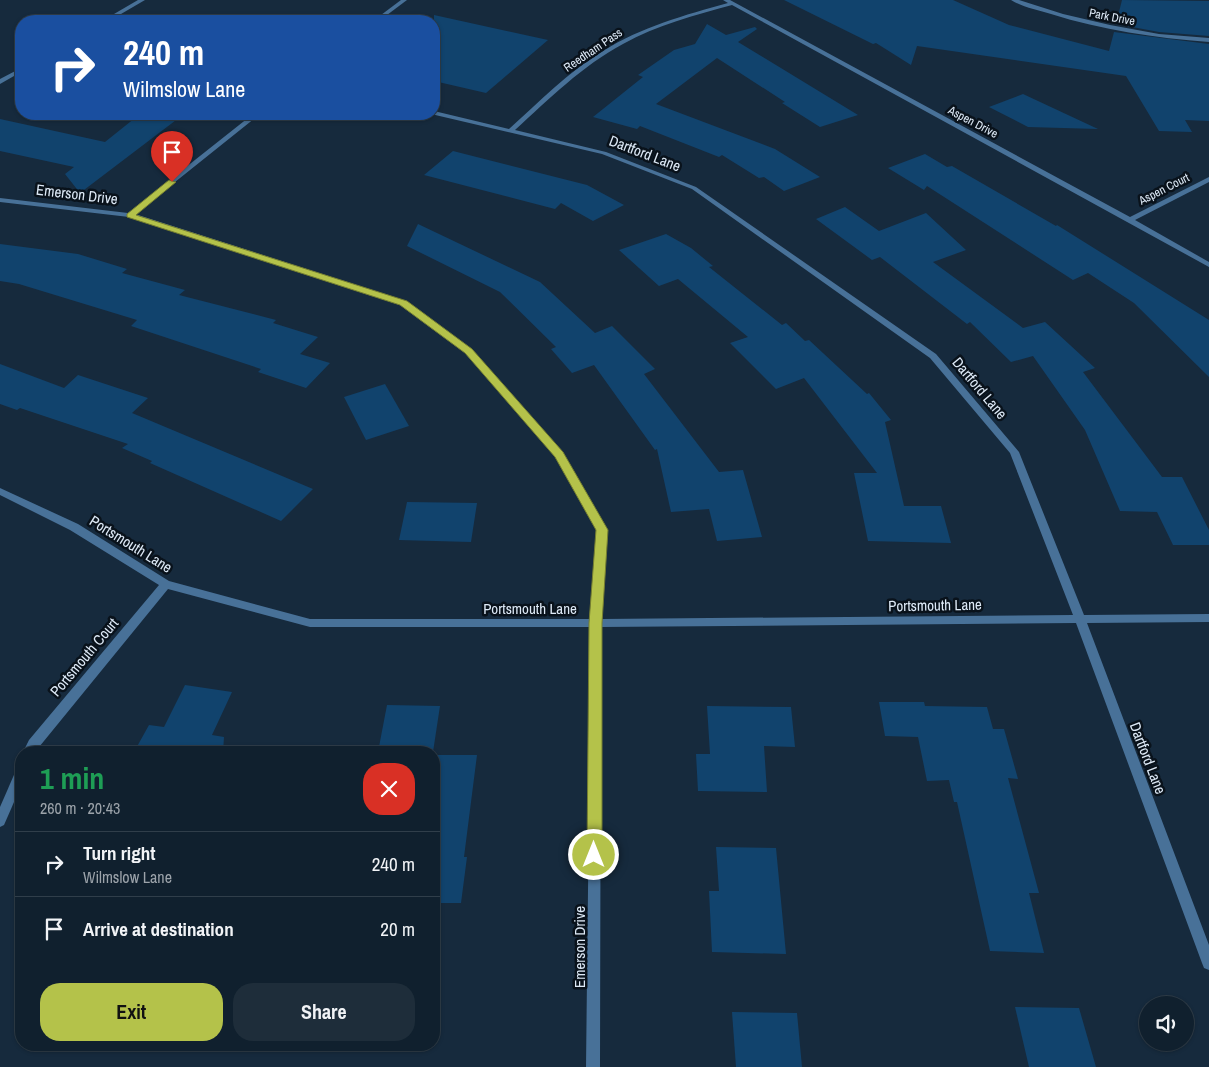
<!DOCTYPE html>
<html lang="en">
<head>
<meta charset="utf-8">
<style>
  :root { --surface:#10202e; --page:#1e2d3a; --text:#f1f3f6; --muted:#9ca3aa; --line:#303e4a; --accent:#b4c24a }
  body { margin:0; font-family:"Archivo Narrow",sans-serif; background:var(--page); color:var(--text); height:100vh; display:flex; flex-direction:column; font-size:19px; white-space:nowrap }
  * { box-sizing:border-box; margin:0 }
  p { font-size:16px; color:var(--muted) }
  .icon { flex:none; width:28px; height:28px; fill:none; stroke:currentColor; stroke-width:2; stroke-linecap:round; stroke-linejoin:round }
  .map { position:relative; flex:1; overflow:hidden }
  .side { position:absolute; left:15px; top:746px; width:425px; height:305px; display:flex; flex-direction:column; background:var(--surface); border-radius:20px; box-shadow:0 1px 4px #0004,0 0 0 1px var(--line) }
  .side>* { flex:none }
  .guide { position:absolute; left:15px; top:15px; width:425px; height:105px; border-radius:20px; box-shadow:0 1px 4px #0004,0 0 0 1px var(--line); background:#1a4fa0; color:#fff; overflow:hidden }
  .buttons { position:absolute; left:1139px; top:996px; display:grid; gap:10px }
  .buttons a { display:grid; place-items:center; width:55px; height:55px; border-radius:50%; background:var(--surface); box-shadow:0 1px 4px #0004,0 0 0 1px var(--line); font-size:25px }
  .pin { position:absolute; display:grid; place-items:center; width:42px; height:42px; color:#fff; margin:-51px -21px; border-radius:50% 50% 50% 0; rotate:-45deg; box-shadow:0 0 5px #0007 }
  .pin .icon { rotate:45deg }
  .me { position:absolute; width:55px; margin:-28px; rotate:0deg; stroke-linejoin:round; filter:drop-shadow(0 0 4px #0008) }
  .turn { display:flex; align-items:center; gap:18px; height:105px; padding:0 25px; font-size:22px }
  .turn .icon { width:65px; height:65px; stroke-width:2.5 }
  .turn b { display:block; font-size:35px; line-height:42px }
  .round { display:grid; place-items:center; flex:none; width:52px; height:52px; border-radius:20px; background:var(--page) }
  .headline { display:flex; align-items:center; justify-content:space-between; height:85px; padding:0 25px }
  h1 { font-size:30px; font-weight:800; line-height:38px; color:#1e9e55 }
  .action { display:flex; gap:10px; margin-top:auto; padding:10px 25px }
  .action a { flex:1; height:58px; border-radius:20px; background:var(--accent); color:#111; font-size:20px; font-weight:800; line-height:58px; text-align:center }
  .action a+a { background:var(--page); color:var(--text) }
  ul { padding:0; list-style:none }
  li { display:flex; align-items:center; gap:15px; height:65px; padding:0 25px; border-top:1px solid var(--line) }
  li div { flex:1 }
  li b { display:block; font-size:19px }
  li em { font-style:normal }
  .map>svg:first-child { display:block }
  .building { fill:#11436d }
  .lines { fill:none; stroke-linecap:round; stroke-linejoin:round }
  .minor { fill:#487198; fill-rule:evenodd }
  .route { fill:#b4c24a; stroke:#757e30 }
  .labels { text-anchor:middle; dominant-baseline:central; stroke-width:5; stroke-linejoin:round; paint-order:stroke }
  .far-street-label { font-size:12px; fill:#deeaf7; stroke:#09121b }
  .street-label { font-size:15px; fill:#deeaf7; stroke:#09121b }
</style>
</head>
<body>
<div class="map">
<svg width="1209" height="1067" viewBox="0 0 1209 1067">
  <rect width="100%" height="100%" fill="#162a3d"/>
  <!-- building -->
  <g class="building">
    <polygon points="784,0 953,0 1009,25 1109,51 1114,32 1209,44 1209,121 1185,120 1192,132 1159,131 1126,76 917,46 911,65 876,43 873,44"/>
    <polygon points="1122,0 1209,1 1209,36 1159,32 1116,24"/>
    <polygon points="434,15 548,40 486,93 434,81"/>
    <polygon points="707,24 726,35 755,27 757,29 738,42 858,115 820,127 782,103 785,102 717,58 656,104 775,149 820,177 784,191 764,177 759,178 722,155 719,157 640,126 637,129 593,117 643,77 638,75 674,50 695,44"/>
    <polygon points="1023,94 1098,129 1028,127 989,107"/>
    <polygon points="140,114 184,114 80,193 65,174 74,167 0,151 0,119 105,142"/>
    <polygon points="453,151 587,185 624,205 593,221 561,203 555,209 424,175"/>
    <polygon points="925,154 947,167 952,166 1056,226 1057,225 1209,320 1209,377 1134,303 1088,273 1073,280 927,186 924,190 888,168"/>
    <polygon points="845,207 879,231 926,213 966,250 933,262 1023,328 1045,322 1095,368 1083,372 1162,477 1182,477 1209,530 1209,545 1173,545 1157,512 1120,511 1085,430 1033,356 1011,362 970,322 967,324 880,257 872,260 816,219"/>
    <polygon points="418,224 540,282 595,333 612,326 655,369 644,374 719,472 743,470 762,537 717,541 709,509 671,512 657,449 655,450 594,365 572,373 551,349 556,347 500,292 407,246"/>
    <polygon points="666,234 691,248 713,266 709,267 782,325 786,323 805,341 809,340 867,394 869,393 891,420 885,422 904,506 941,506 951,543 868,541 854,473 877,473 804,378 776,389 730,343 748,337 678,279 659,286 619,250"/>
    <polygon points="0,244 78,254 127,269 122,273 185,290 179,295 276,320 273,323 318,337 300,354 330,363 306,388 258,372 261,369 131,326 137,320 19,284 0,281"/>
    <polygon points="0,364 64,388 78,375 148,398 132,413 313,489 281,521 150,463 152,461 122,448 128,444 20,408 17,410 0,404"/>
    <polygon points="385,384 409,426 366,440 344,397"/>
    <polygon points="407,502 477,503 471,542 399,540"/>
    <polygon points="185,685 232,692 212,735 224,737 223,752 134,752 149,725 164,727"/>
    <polygon points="879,702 924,702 925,706 987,707 993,729 1004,729 1018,779 1008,778 1039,893 1029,893 1044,953 990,951 957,802 954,802 949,780 927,781 918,737 885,736"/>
    <polygon points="387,705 440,706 433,752 378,752"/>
    <polygon points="707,706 791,707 795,747 764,746 767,792 698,791 696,754 710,754"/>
    <polygon points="434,755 477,755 464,857 467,857 461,903 434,903"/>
    <polygon points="716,847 776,848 786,954 712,952 709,891 719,891"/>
    <polygon points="1015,1007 1079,1008 1096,1067 1029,1067"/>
    <polygon points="732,1012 797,1013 802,1067 736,1067"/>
  </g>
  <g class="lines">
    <!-- minor -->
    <g class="minor">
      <polygon points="138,0 145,0 109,21 102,21"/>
      <polygon points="401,0 407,0 379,21 373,21"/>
      <path d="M 723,0 L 730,0 L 1130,217 L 1209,177 L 1209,182 L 1135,220 L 1209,262 L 1209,267 L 732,5 C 695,15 657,25 623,44 C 582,66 549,99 515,130 L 606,152 L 696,187 L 936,354 L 1019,452 L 1084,615 L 1209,614 L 1209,622 L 1087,623 L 1209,945 L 1209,970 L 1204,968 L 1202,963 L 1076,623 L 601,627 L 600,1067 L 586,1067 L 591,627 L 310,627 L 168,589 L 35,752 L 23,752 L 29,740 L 159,585 L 70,530 L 0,495 L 0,488 L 78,524 L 169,581 L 310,619 L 591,619 L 597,530 L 556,456 L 465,353 L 400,305 L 129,217 L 0,202 L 0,198 L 128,213 L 253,114 L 260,114 L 135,214 L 406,301 L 471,349 L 562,452 L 607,530 L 602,619 L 1073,615 L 1010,453 L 930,358 L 692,189 L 602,154 L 431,114 L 434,114 L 434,111 L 509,129 C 539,102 568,72 603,51 C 641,27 685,15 728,3 Z"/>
      <path d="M 1011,0 L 1019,0 L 1063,14 L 1110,25 L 1159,34 L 1209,38 L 1209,42 C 1155,38 1102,30 1051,14 C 1038,10 1022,7 1011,0 Z"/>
      <polygon points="21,68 21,72 0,84 0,79"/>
      <polygon points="21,766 21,786 4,825 0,827 0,807 17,768"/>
    </g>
  </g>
  <!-- route -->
  <polygon class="route" points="169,180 176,182 136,215 407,301 472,349 563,452 608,530 602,623 602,855 599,860 594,862 589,860 587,855 589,623 596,530 555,457 465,353 400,305 127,217 127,214"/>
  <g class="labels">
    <!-- far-street labels -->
    <g class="far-street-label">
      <text transform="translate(1112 17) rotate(11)">Park Drive</text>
      <text transform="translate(593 50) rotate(-34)">Reedham Pass</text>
      <text transform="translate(973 122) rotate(28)">Aspen Drive</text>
      <text transform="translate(1164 189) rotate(-27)">Aspen Court</text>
    </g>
    <!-- street labels -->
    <g class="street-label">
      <text transform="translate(645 153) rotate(21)">Dartford Lane</text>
      <text transform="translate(77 194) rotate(7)">Emerson Drive</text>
      <text transform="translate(980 388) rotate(50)">Dartford Lane</text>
      <text transform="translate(131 544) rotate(32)">Portsmouth Lane</text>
      <text transform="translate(935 605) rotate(-1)">Portsmouth Lane</text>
      <text x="530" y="608">Portsmouth Lane</text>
      <text transform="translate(84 657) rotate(-50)">Portsmouth Court</text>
      <text transform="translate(1148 758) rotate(69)">Dartford Lane</text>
      <text transform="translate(579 947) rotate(-90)">Emerson Drive</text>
    </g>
  </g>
</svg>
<div class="buttons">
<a><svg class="icon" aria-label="sound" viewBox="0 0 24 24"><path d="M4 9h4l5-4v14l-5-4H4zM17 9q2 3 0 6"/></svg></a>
</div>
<div class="pin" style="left:172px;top:182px;background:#d93025"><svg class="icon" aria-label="arrive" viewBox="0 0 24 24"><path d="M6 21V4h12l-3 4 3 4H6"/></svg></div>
<svg class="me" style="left:594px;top:855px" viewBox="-20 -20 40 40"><circle r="17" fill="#b4c24a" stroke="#fff" stroke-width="3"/><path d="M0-11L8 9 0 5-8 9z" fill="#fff"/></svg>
<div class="guide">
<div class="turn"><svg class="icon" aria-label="right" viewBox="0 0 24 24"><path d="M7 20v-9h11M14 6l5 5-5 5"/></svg><div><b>240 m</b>Wilmslow Lane</div></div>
</div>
<section class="side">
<div class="headline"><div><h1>1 min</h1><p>260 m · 20:43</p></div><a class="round" style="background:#d93025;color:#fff"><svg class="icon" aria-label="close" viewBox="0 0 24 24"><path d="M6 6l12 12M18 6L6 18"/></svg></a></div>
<ul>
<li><svg class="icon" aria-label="right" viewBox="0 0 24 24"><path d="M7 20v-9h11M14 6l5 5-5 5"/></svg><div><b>Turn right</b><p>Wilmslow Lane</p></div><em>240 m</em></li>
<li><svg class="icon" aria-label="arrive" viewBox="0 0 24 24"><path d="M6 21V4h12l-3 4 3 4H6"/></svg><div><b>Arrive at destination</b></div><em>20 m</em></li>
</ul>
<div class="action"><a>Exit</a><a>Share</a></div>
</section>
</div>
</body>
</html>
